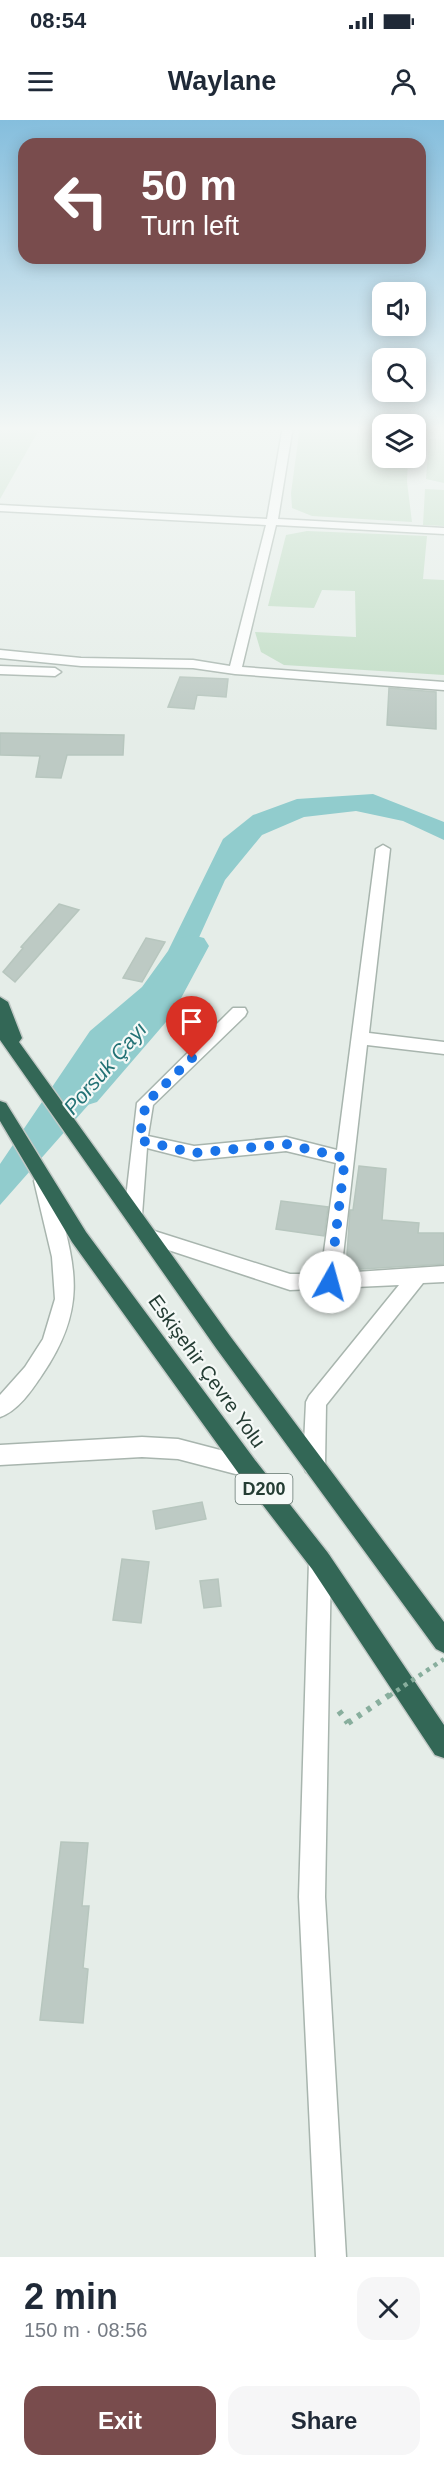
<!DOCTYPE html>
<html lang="en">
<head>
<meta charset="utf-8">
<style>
  :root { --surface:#fff; --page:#f6f6f7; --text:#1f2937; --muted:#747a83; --accent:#794c4d }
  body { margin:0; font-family:Arial,sans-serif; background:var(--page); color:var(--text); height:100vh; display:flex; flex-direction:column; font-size:22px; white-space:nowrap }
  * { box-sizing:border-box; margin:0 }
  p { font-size:20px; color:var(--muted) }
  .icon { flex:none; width:33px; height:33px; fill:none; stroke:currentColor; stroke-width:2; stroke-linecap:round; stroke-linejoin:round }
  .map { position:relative; height:2137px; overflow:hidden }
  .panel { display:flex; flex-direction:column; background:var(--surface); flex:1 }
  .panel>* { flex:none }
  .hud { position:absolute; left:18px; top:18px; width:408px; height:126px; border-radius:18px; box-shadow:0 3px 15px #0003; background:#794c4d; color:#fff; overflow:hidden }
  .fabs { position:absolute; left:372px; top:162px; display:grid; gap:12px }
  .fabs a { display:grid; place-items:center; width:54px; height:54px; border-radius:12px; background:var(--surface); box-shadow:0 3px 15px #0003; font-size:30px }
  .pin { position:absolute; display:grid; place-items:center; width:51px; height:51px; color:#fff; margin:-62px -26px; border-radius:50% 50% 50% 0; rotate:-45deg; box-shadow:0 0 6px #0007 }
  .pin .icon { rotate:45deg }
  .me { position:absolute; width:66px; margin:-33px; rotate:7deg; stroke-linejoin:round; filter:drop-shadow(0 0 4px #0008) }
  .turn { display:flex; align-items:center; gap:21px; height:126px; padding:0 24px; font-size:27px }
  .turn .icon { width:78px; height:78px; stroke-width:2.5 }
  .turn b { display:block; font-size:42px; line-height:51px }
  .round { display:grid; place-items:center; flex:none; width:63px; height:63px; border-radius:18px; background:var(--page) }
  .head { display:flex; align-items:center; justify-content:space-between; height:102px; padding:0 24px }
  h1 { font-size:36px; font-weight:700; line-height:45px }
  .action { display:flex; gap:12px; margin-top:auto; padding:12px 24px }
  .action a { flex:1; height:69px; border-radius:18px; background:var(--accent); color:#fff; font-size:24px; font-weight:700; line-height:69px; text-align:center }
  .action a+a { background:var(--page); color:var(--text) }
  .status { display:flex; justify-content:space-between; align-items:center; height:42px; padding:0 30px; background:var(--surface); direction:ltr }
  .status svg { height:16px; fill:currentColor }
  header { display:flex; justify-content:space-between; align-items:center; height:78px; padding:0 24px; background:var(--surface); font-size:27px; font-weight:700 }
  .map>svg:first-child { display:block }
  .green { fill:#bfdcc3 }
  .water { fill:#91cccd }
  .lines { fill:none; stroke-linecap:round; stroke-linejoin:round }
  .river { fill:#91cccd; fill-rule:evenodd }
  .building { fill:#bdcac4; stroke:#b7c6be; stroke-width:1.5 }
  .minor-casing { stroke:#a8b5ae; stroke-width:3 }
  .highway-casing { stroke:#c2c9c6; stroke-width:3 }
  .path { stroke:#88ae9d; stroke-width:6; stroke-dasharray:4.5 7; stroke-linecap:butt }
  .minor { fill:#fff; fill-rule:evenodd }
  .highway { fill:#336756; fill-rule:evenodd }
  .path-bridge-far1 { stroke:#88ae9d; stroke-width:4.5; stroke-dasharray:4 5; stroke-linecap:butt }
  .path-bridge { stroke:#88ae9d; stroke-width:6; stroke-dasharray:4.5 7; stroke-linecap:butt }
  .route { stroke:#1a73e8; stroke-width:10; stroke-dasharray:0 18 }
  .labels { text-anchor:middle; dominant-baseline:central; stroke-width:4.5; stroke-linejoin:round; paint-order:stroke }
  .shield { fill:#f5f9f7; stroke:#63756e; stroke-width:1.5 }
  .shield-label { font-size:18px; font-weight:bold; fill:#253d34 }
  .street-label { font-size:20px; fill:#253d34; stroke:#f5f9f7 }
  .water-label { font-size:21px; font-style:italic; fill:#237275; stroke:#f5f9f7 }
</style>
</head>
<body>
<div class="status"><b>08:54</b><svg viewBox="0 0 49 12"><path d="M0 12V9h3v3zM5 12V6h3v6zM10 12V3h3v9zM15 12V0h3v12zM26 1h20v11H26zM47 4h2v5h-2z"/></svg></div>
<header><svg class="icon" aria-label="menu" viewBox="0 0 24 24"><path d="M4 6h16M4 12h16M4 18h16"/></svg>Waylane<svg class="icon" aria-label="person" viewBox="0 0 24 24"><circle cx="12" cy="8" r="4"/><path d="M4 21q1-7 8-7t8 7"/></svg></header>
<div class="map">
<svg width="444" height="2137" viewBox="0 0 444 2137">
  <rect width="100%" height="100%" fill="#e5ede8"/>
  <!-- green -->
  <g class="green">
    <polygon points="0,306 41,306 0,379"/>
    <polygon points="300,306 382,306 382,338 408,338 407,362 412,402 312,396 292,388 291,373"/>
    <polygon points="429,319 444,320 444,363 426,359"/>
    <polygon points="425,369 444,370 444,406 423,405"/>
    <polygon points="307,411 427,416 423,459 444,460 444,555 284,545 261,532 255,512 356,517 355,471 322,470 314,488 268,486 286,415"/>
  </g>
  <!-- water -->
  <polygon class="water" points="373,674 444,702 444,720 403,701 356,691 304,697 262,715 225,760 177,866 137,902 105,966 0,1085 0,1044 90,911 142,867 168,831 223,719 253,695 297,679"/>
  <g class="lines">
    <!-- river -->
    <polygon class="river" points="192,815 204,818 209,826 172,895 97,982 84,986 71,982 65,972 71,962 145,878 180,818"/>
  </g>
  <!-- building -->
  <g class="building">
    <polygon points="180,557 228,559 226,577 197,575 194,589 168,587"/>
    <polygon points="389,568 436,572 436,609 387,605"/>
    <polygon points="0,613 124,615 123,635 67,635 61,658 36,657 40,636 0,635"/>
    <polygon points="59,784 79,790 15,862 3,852 23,828 21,827"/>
    <polygon points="146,818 165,822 142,862 123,858"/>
    <polygon points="359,1046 386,1049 382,1100 419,1103 418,1113 444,1113 444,1144 346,1150 350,1090 353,1090"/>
    <polygon points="281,1081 328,1087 324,1116 276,1109"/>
    <polygon points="202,1382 206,1399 156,1409 153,1391"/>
    <polygon points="122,1439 149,1442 141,1503 113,1500"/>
    <polygon points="218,1459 221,1486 204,1488 200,1461"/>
    <polygon points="61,1722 88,1723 82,1786 89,1786 83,1848 88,1849 83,1903 40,1900"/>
  </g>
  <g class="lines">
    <!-- minor casing -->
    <g class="minor-casing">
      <g id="minor">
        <polygon points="283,306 293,306 278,399 444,408 444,414 276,405 242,547 444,562 444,570 235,554 193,548 81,546 0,538 0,530 81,538 193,540 230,546 266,405 0,391 0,385 267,399"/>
        <polygon points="0,546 55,548 61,552 55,556 0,554"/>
        <polygon points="383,725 390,729 369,913 444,922 444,934 367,925 341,1153 444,1146 444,1162 423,1163 326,1285 325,1345 322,1352 314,1355 306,1352 303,1345 306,1282 309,1276 399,1165 290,1170 141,1121 139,1116 141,1111 148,1109 290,1154 321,1154 336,1043 286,1031 194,1040 147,1028 142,1095 139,1100 133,1102 127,1100 124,1095 137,983 233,888 245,888 247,892 245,896 153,985 148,1016 194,1026 286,1017 337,1030 376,729"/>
        <path d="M 43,1054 L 49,1056 L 52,1061 C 73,1140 92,1182 42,1255 C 32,1270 18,1291 0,1297 L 0,1275 L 25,1247 L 43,1219 L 55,1179 L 52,1137 L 34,1061 L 37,1056 Z"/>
        <polygon points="142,1317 178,1319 247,1337 255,1340 258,1347 255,1354 247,1357 178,1339 142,1337 0,1345 0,1325"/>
        <polygon points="320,1430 328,1433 331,1441 325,1777 346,2137 316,2137 299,1777 309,1441 312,1433"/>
      </g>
    </g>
    <!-- highway casing -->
    <g class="highway-casing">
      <g id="highway">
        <polygon points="0,877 8,882 22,918 19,922 230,1216 444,1502 444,1533 436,1529 216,1228 0,920"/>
        <polygon points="0,981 6,983 86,1112 255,1340 328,1433 444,1605 444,1638 435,1635 312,1449 239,1354 72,1122 0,1001"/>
      </g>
    </g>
    <!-- path -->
    <polyline class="path" points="339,1591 348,1603"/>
    <!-- minor -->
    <use href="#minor" class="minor"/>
    <!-- highway -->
    <use href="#highway" class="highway"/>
    <!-- path-bridge-far1 -->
    <polyline class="path-bridge-far1" points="389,1576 444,1539"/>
    <!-- path-bridge -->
    <polyline class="path-bridge" points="348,1603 391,1574"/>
  </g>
  <!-- sky -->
  <linearGradient id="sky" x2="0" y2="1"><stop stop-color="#85bedd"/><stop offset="0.51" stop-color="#f3f7f5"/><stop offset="1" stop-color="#f3f7f5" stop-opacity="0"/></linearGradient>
  <rect width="444" height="605" fill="url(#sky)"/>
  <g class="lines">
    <!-- route -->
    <polyline class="route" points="192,938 146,983 139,1020 194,1033 286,1024 345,1038 330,1162"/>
  </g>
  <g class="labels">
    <!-- shield labels -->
    <rect class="shield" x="235.5" y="1354" width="57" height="30" rx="4.5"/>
    <g class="shield-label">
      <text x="264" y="1369">D200</text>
    </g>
    <!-- street labels -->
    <g class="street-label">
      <text transform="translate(207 1251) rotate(54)">Eskişehir Çevre Yolu</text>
    </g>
    <!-- water labels -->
    <g class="water-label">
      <text transform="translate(105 948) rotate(-49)">Porsuk Çayı</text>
    </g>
  </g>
</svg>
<div class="fabs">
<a><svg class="icon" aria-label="sound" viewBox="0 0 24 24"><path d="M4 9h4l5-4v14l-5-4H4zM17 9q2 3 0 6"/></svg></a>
<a><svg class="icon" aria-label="search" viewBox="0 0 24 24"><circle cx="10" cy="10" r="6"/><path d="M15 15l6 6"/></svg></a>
<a><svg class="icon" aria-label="layers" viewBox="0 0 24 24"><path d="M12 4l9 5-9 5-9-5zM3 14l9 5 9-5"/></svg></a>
</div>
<div class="pin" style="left:192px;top:938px;background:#d93025"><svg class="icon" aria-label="arrive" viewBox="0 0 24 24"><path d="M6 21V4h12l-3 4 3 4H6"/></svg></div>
<svg class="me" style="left:330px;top:1162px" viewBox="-20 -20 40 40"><circle r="19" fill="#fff"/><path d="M0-13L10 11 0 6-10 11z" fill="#1a73e8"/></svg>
<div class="hud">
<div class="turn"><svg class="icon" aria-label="left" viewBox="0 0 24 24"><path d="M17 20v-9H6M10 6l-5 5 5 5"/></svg><div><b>50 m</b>Turn left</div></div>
</div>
</div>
<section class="panel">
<div class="head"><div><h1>2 min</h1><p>150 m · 08:56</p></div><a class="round"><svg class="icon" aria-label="close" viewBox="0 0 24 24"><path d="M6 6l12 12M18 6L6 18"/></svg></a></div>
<div class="action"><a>Exit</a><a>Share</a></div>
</section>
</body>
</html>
